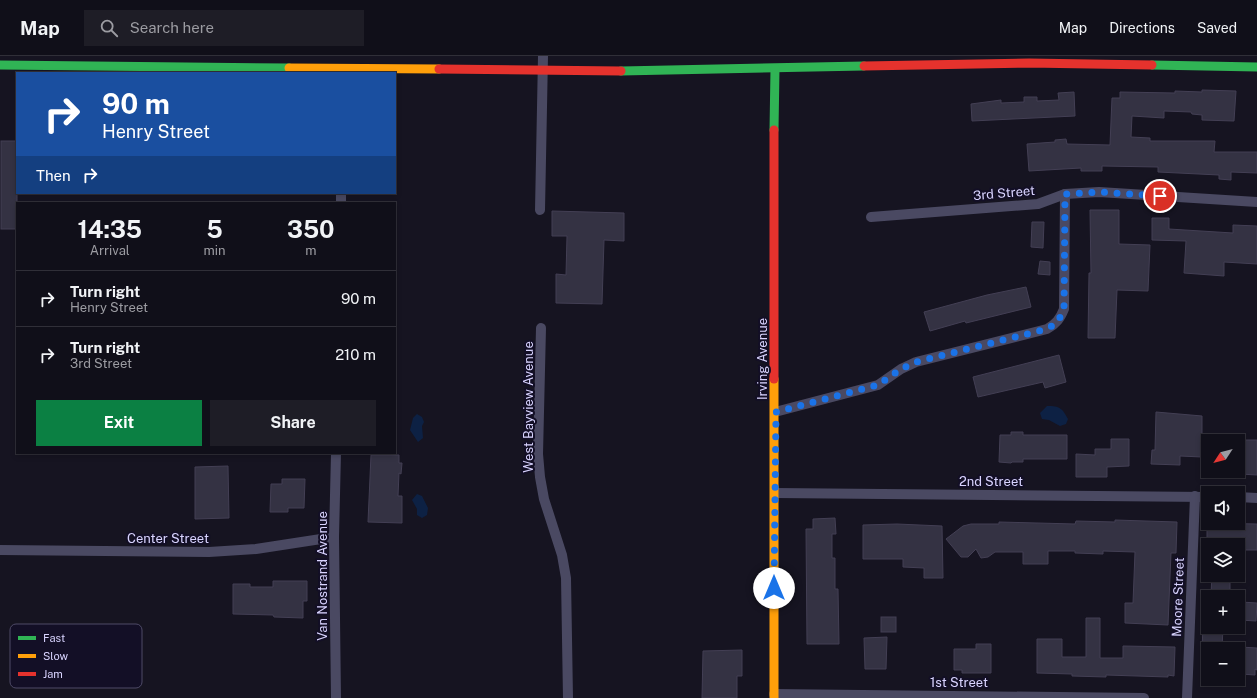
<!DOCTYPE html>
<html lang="en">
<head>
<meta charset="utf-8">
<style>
  :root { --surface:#100f19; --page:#1e1d26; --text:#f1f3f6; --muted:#9c9ca2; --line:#302f38; --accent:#0b8043 }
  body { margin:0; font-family:"Public Sans",sans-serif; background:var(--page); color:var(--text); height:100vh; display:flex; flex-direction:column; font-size:15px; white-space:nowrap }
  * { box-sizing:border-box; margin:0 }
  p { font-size:13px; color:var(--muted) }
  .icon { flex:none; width:22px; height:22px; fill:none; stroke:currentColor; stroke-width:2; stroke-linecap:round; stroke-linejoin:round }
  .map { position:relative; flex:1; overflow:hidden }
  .drawer { position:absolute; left:16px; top:146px; width:380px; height:252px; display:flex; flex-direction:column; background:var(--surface); border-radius:0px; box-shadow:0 2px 6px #0003,0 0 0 1px var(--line) }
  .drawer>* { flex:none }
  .hud { position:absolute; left:16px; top:16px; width:380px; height:122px; border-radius:0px; box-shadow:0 2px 6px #0003,0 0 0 1px var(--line); background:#1a4fa0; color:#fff; overflow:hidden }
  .needle { width:26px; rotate:234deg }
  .tools { position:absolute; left:1201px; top:378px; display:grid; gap:8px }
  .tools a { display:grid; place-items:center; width:44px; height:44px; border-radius:0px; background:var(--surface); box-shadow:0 2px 6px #0003,0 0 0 1px var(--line); font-size:20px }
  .pin { position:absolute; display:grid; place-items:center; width:34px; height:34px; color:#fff; margin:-17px; border:2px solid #fff; border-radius:50%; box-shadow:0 1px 4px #0007 }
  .me { position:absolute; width:44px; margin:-22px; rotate:0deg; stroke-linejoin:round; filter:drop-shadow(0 0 3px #0008) }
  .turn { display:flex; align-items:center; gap:14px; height:84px; padding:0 20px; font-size:18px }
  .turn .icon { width:52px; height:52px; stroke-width:2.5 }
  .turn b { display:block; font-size:28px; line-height:34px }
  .then { display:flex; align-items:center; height:38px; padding:0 20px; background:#0003; gap:8px; font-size:15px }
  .eta { display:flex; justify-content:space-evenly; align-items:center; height:68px; text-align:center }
  .eta b { font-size:24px; font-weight:700; line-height:28px }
  .cta { display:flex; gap:8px; margin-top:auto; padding:8px 20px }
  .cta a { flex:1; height:46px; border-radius:0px; background:var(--accent); color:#fff; font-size:16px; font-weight:700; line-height:46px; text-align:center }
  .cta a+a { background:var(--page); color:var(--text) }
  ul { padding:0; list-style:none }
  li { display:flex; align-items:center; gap:12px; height:56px; padding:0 20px; border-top:1px solid var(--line) }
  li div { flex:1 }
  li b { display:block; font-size:15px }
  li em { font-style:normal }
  header { display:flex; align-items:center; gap:24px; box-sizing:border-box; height:56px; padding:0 20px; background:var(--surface); border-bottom:1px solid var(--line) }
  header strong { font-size:19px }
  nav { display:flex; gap:22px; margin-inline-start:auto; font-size:14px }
  .search { width:280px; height:36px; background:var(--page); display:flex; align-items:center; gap:10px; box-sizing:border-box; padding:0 14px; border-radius:0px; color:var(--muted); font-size:15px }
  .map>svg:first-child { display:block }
  .water { fill:#0d2144 }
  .building { fill:#343243; stroke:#433f54 }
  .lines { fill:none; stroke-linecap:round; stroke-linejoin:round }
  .street { stroke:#4a4962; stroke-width:10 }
  .fast { stroke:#30b455; stroke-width:9 }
  .slow { stroke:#ff9f0a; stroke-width:9 }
  .jam { stroke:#e5322d; stroke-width:9 }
  .route { stroke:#1a73e8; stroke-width:7; stroke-dasharray:0 12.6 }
  .labels { text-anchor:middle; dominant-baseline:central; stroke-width:4; stroke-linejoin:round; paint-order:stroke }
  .street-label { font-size:13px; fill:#d9d4ff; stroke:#130f26 }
  .key { fill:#130f26; stroke:#4e4a67; stroke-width:1 }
  .key-label { font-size:11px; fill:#d9d4ff }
</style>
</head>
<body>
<header>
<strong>Map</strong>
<div class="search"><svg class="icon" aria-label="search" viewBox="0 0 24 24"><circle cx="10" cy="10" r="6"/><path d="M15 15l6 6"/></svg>Search here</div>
<nav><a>Map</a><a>Directions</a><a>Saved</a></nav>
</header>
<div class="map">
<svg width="1257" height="642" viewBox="0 0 1257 642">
  <rect width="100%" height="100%" fill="#161421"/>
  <!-- water -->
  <g class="water">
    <path d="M 1047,350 C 1060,350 1062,352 1068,363 L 1066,368 L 1060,370 L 1049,364 L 1042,363 L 1040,357 Z"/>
    <polygon points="417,358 422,361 424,366 422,370 423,382 418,386 410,374 413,362"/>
    <polygon points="417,438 422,440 428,452 427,459 422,462 417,459 417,453 412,444"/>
  </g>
  <!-- building -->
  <g class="building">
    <polygon points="1202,34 1236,35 1234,65 1202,64 1202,59 1192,58 1191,56 1164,55 1164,62 1132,60 1131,81 1150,82 1150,85 1215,85 1214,96 1257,96 1257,117 1231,116 1231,124 1219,123 1219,119 1158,116 1158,111 1102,110 1102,115 1081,115 1081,112 1029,115 1027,88 1055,86 1055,84 1066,83 1067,88 1110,89 1112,42 1120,42 1120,36 1175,37 1175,35 1202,36"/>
    <polygon points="1074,36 1075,60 972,65 971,48 1001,44 1001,47 1024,46 1024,41 1037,41 1037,45 1059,44 1058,37"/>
    <rect x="1" y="85" width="16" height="88"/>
    <polygon points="1090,154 1119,154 1119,188 1150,189 1148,235 1117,234 1115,282 1088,282 1089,217 1091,217"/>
    <polygon points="552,155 624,157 624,185 604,184 602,248 556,247 556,218 566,219 567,180 552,180"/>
    <polygon points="1152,162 1169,162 1169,173 1233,177 1233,169 1257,170 1257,208 1224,206 1224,220 1184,217 1186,185 1152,184"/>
    <polygon points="1032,166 1044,166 1043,192 1031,191"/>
    <polygon points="1040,205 1050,206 1050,219 1038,218"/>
    <polygon points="1026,231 1031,251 966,267 965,265 930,275 924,256 987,239"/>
    <polygon points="1059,299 1066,326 1045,332 1043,326 978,341 973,321"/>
    <polygon points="1156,356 1202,360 1202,401 1180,400 1180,409 1151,408 1152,394 1155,394"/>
    <polygon points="1011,376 1023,376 1023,379 1067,379 1067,403 1023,403 1023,406 1012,406 1011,407 999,406 1000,379 1011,379"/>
    <polygon points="1111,383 1129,383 1129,410 1107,411 1107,421 1076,421 1076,398 1095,399 1095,393 1111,393"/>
    <polygon points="1240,384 1257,384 1257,419 1240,418"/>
    <polygon points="371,399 399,399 399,407 402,407 401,418 399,417 398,440 402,440 402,467 368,466"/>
    <polygon points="228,410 229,462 195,463 195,411"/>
    <polygon points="282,423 305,423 304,452 288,452 288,456 270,456 271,428 282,428"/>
    <polygon points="835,462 836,478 832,478 832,502 835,502 835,533 838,533 839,588 807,588 806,473 813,473 813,463"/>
    <polygon points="1115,464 1177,466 1176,497 1171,497 1168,569 1125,567 1125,547 1133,547 1135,496 1103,495 1103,498 1075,497 1075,495 1048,495 1048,508 1023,508 1023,496 995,496 988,501 981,502 976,493 968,501 961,501 946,483 963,470 971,468 999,468 999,466 1075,468 1076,465 1115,466"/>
    <polygon points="1207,467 1257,468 1257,494 1238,494 1238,489 1232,489 1232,486 1207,486"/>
    <polygon points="897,468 942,470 943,522 924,522 924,512 903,511 903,503 863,503 863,469"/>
    <polygon points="1212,519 1230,519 1230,539 1211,538"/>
    <polygon points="273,525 307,525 307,545 303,545 303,562 274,561 273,559 233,558 233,528 250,528 250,531 273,531"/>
    <polygon points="1241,546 1257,547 1256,565 1240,564"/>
    <rect x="881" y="561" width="15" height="15"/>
    <polygon points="1086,562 1100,562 1100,602 1123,602 1123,590 1175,591 1174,620 1168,619 1168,621 1106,619 1106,621 1072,620 1072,618 1037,617 1037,583 1062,583 1062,601 1086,601"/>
    <polygon points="1203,571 1223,571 1222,593 1202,593"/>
    <polygon points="887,581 886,613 865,613 864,582"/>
    <polygon points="976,588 991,588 991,617 962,617 962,614 954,614 954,593 976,593"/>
    <polygon points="1240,591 1257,592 1257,614 1255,613 1255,619 1241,618 1241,613 1239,613"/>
    <polygon points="742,594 742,620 737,620 737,642 702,642 703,595"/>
  </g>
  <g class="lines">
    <!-- street -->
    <g class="street">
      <polyline points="341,147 341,137"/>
      <polyline points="540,154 543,0"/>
      <polyline points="871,161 1038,148 1065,138 1099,136 1257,146"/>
      <polyline points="541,272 538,398 540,421 544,443 562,499 566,522 568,642"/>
      <path d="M 775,356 L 878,329 L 901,313 L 916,306 L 1047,273 C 1056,268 1060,263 1064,253 L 1065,138"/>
      <polyline points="775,437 1208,441"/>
      <polyline points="1238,441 1257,442"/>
      <polyline points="0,494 209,496 256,493 334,481"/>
      <polyline points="774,638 1144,642"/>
      <polyline points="336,642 334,481 336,397"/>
      <polyline points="1187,642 1195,440"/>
    </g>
    <!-- fast -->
    <g class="fast">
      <polyline points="0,9 289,12"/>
      <polyline points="1152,9 1257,11"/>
      <polyline points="621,15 864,10"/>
      <polyline points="774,74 775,13"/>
    </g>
    <!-- slow -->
    <g class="slow">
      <polyline points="289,12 439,13"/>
      <polyline points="774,642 774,323"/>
    </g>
    <!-- jam -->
    <g class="jam">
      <polyline points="864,10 1029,7 1152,9"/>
      <polyline points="439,13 621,15"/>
      <polyline points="774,323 774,74"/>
    </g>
  </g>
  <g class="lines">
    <!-- route -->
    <path class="route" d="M 774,532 L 776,356 L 878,329 L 901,313 L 916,306 L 1047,273 C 1056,268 1060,263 1064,253 L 1065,138 L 1099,136 L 1160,140"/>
  </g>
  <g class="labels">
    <!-- street labels -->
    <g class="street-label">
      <text transform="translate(1004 137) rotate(-5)">3rd Street</text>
      <text transform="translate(762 303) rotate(-90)">Irving Avenue</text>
      <text transform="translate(528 351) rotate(-90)">West Bayview Avenue</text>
      <text x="991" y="425">2nd Street</text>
      <text x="168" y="482">Center Street</text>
      <text transform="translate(322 520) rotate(-90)">Van Nostrand Avenue</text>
      <text transform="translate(1178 541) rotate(-88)">Moore Street</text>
      <text x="959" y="626">1st Street</text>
    </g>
  </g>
  <!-- legend -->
  <rect x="10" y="568" width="132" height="64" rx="6" class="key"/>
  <rect x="18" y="580" width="18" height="4" fill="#30b455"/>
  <rect x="18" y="598" width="18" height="4" fill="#ff9f0a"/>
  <rect x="18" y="616" width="18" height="4" fill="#e5322d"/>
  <g class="key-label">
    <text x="43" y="586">Fast</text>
    <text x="43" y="604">Slow</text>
    <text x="43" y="622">Jam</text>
  </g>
</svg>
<div class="tools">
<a><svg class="needle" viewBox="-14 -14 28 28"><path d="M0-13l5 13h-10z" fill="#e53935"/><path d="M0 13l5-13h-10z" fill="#9c9ca2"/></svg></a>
<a><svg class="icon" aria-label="sound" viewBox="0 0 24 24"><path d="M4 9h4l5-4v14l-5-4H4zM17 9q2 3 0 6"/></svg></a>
<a><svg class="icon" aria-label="layers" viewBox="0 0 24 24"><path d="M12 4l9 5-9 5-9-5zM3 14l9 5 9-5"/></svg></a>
<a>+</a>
<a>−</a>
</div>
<div class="pin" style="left:1160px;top:140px;background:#d93025"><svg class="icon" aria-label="arrive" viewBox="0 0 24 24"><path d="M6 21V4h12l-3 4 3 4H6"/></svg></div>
<svg class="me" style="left:774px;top:532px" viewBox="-20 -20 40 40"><circle r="19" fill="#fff"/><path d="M0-13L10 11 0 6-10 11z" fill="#1a73e8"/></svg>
<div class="hud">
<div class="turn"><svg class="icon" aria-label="right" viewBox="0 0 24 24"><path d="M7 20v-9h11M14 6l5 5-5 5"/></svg><div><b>90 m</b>Henry Street</div></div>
<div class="then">Then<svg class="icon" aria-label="right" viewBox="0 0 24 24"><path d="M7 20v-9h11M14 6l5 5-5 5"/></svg></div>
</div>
<section class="drawer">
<div class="eta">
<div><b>14:35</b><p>Arrival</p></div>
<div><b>5</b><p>min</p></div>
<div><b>350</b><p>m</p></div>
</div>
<ul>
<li><svg class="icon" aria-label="right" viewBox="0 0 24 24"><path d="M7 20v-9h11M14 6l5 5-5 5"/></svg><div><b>Turn right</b><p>Henry Street</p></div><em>90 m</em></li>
<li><svg class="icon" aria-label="right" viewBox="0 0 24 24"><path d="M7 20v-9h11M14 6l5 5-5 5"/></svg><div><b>Turn right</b><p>3rd Street</p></div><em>210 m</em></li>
</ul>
<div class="cta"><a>Exit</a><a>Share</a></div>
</section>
</div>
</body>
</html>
